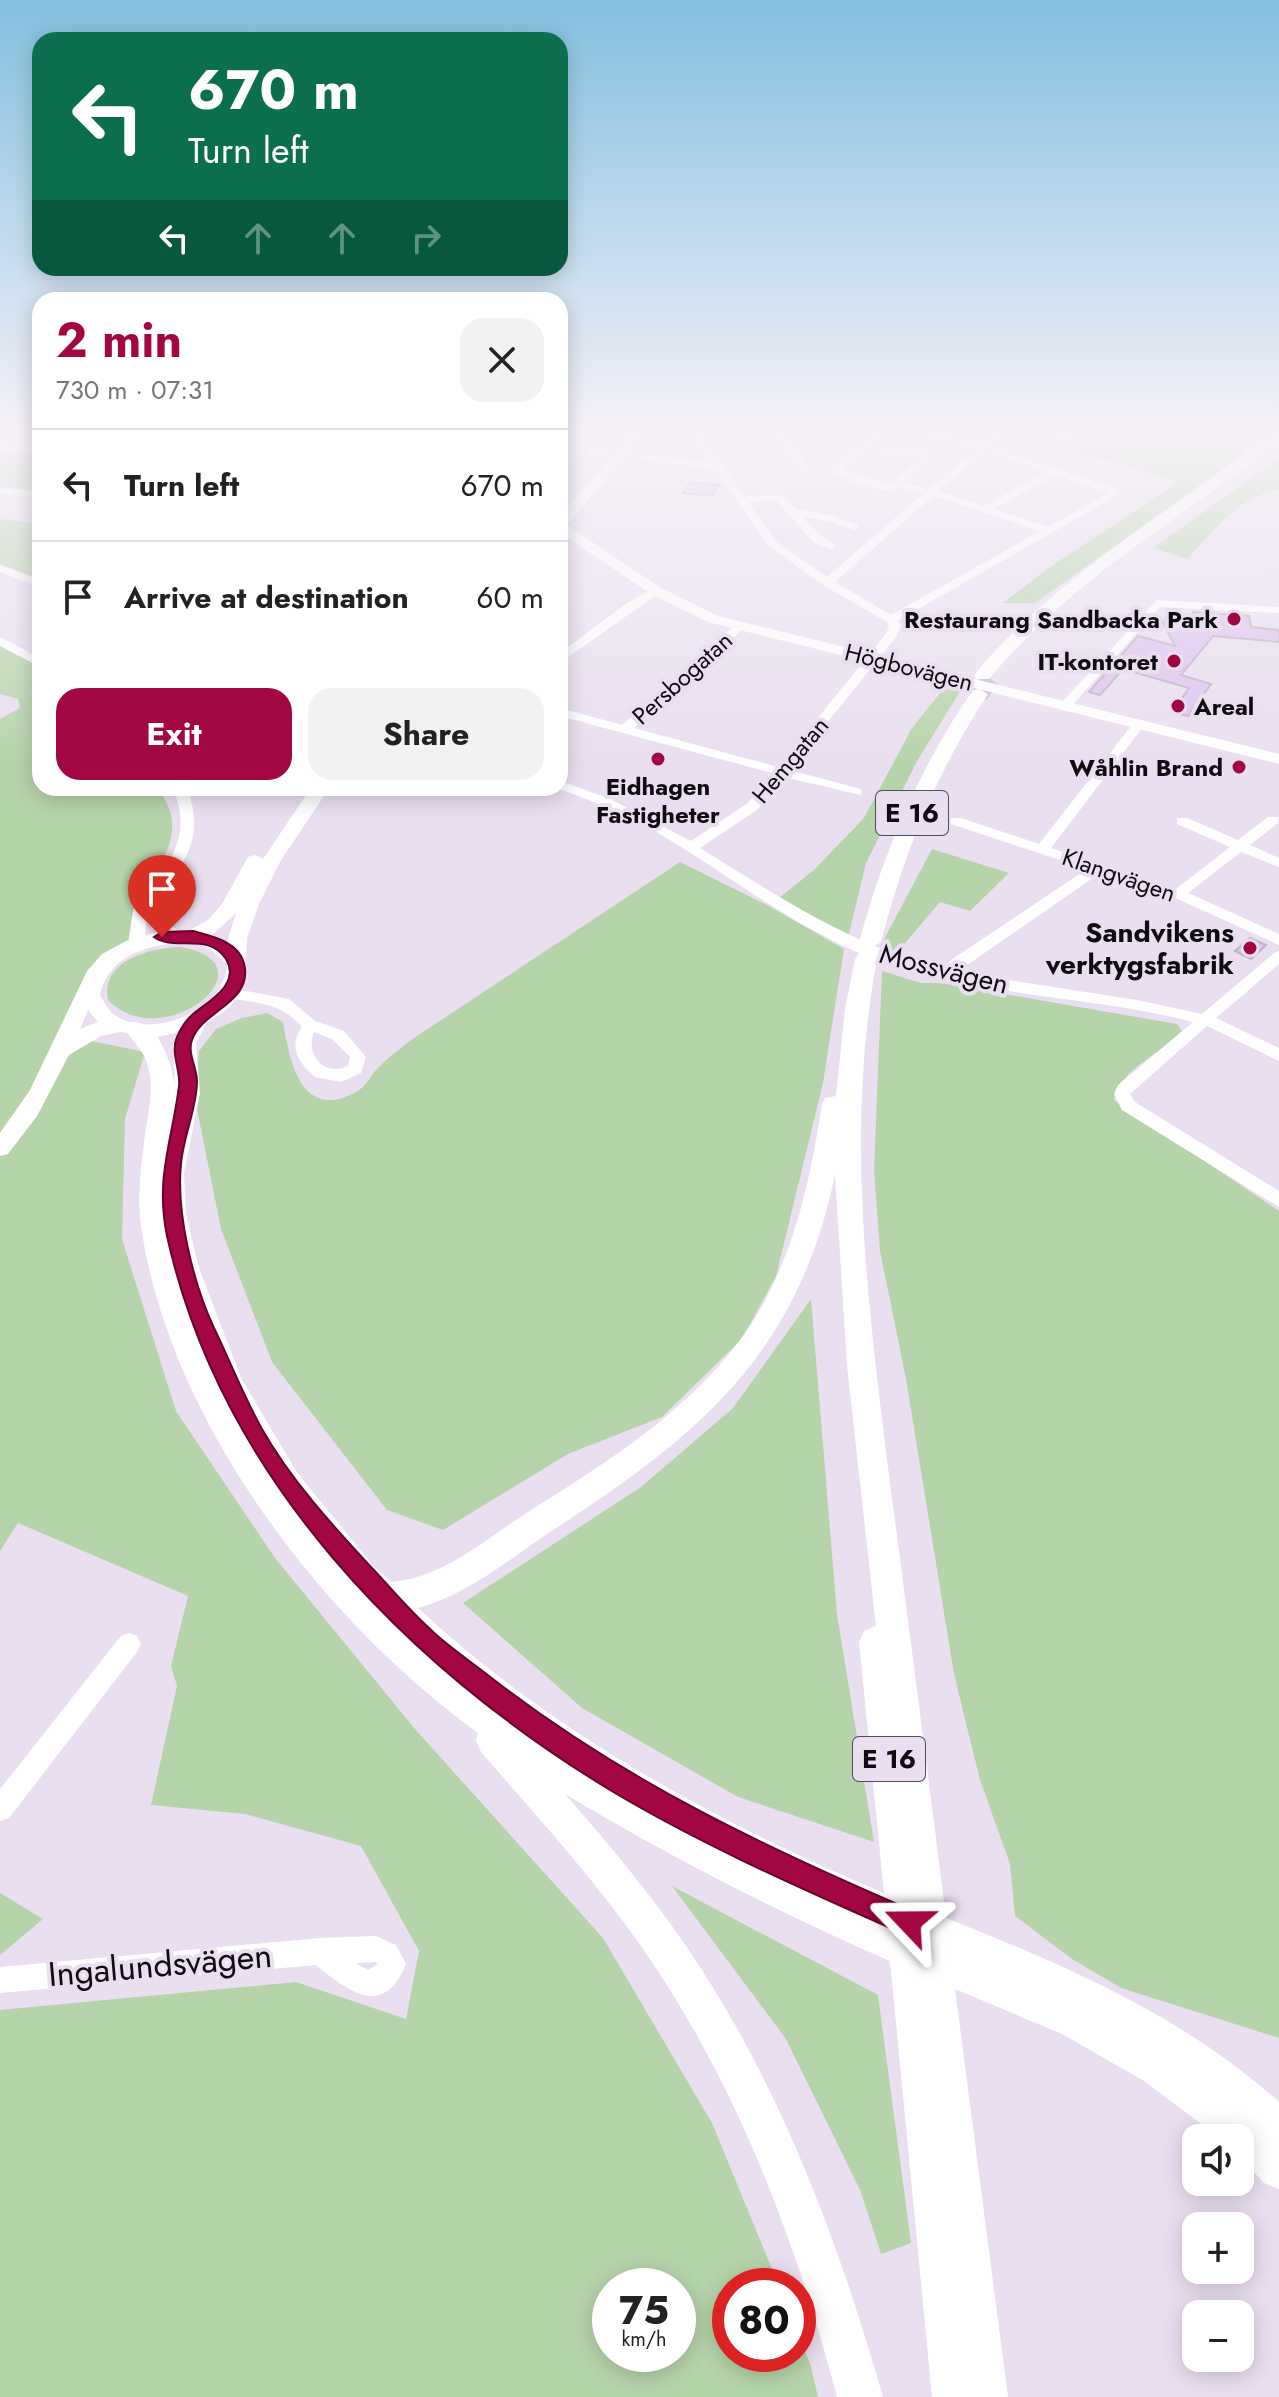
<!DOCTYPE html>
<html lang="en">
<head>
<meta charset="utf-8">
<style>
  :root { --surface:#fff; --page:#f2f2f2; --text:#222; --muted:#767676; --line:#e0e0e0; --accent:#a20643 }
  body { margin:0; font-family:Jost,sans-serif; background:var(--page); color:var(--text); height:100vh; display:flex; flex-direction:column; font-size:30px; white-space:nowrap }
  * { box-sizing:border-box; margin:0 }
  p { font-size:26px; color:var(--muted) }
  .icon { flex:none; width:44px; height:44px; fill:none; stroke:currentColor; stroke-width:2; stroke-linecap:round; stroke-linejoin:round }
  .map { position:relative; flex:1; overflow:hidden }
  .sheet { position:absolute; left:32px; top:292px; width:536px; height:504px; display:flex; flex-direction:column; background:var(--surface); border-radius:24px; box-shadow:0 4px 20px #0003 }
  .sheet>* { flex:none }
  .hud { position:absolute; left:32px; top:32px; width:536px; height:244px; border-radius:24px; box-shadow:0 4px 20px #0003; background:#0b6e4f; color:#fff; overflow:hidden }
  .fabs { position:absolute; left:1182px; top:2124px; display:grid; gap:16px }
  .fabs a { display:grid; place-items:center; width:72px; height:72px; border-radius:16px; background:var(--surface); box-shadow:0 4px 20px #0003; font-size:40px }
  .speed { position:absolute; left:592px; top:2268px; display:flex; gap:16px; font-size:40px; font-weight:700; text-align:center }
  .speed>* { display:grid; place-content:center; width:104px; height:104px; border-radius:50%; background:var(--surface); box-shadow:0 4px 20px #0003; line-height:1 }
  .speed small { font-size:20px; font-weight:400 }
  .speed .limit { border:12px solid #d22; background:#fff; color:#111 }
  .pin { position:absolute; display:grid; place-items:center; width:68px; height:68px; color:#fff; margin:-82px -34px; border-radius:50% 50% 50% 0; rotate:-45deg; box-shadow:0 0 8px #0007 }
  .pin .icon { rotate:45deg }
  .me { position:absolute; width:88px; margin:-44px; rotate:293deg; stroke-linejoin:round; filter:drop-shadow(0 0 6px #0008) }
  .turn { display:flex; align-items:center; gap:28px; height:168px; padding:0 24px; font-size:36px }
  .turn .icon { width:104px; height:104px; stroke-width:2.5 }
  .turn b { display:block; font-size:56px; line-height:68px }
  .lanes { display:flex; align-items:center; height:76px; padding:0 24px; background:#0003; justify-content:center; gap:40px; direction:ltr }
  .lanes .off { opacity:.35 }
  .round { display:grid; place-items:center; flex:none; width:84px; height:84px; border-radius:24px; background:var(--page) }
  .summary { display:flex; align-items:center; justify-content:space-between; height:136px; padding:0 24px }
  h1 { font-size:48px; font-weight:700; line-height:60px; color:var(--accent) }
  .primary-button { display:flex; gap:16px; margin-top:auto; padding:16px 24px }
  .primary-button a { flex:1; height:92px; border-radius:24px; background:var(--accent); color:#fff; font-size:32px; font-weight:700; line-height:92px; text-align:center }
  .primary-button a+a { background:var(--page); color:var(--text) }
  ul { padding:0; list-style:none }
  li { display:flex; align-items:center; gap:24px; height:112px; padding:0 24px; border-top:2px solid var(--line) }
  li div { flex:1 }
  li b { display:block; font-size:30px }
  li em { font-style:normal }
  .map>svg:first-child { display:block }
  .green { fill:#b6d4aa; fill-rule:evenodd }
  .building { fill:#dec3f0; stroke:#bdb3c4; stroke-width:2 }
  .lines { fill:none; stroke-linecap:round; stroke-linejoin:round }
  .highway-tunnel { stroke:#c9bfcf; stroke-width:19; stroke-dasharray:19 10; stroke-linecap:butt }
  .minor { fill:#fff; fill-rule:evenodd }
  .major { fill:#fff; fill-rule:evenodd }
  .highway { fill:#fff; fill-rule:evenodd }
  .route { fill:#a20643; stroke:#69042c; stroke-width:2 }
  .poi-dot { fill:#a20643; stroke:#eadff0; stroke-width:3 }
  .labels { text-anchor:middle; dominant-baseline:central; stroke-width:8; stroke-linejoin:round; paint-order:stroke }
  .far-poi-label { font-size:24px; font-weight:bold; fill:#0f0b11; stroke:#eadff0; text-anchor:end }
  .far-street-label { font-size:24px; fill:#0f0b11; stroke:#eadff0 }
  .shield { fill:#eadff0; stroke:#514b54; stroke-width:2 }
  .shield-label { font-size:26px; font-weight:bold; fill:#0f0b11 }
  .poi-label { font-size:28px; font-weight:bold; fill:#0f0b11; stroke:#eadff0; text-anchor:end }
  .street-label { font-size:28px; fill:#0f0b11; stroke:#eadff0 }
  .near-street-label { font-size:34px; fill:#0f0b11; stroke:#eadff0 }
</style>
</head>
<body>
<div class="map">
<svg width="1279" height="2397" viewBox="0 0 1279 2397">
  <rect width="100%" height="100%" fill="#eadff0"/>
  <!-- green -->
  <g class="green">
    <polygon points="1088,434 1271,434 1035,603 1003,603 1047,569 1178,482 1069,449"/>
    <polygon points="3,452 40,457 40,493 0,487 0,454"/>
    <path d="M 1279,458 L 1279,490 C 1238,496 1214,531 1187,559 L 1153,548 Z"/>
    <polygon points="0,519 40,524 40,579 0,564"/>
    <path d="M 0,641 L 40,663 L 40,788 L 156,788 C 194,829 157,871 131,907 L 141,905 L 139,931 L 121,951 L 67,1036 L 145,1052 L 125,1119 L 122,1239 L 176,1411 L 275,1558 L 415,1729 L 603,1938 L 712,2123 L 779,2286 L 730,2286 L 730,2354 L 798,2354 L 798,2334 L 811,2366 L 818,2397 L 0,2397 L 0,2010 L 296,1982 L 406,2019 L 419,1951 L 361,1846 L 245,1814 L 151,1805 L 177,1686 L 171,1666 L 188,1596 L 18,1523 L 0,1551 L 0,719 L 20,708 L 18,699 L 0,694 ZM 610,2286 L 678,2286 L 678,2354 L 610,2354 Z"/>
    <polygon points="946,686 961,690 917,761 866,863 848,938 779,898 814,870 864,818 912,728"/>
    <polygon points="932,849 1009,873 970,911 940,902 893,957 880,947"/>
    <path d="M 680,862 L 769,906 L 844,949 L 823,1083 L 776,1276 L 742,1339 L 662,1417 L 568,1454 L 443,1530 L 387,1510 L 272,1362 L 221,1229 L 195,1099 L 199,1051 L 216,1029 L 242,1018 L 267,1013 L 283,1022 C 290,1061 301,1122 356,1092 C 366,1087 370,1076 377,1069 C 387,1058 400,1049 411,1040 Z"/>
    <path d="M 181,947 C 277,964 163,1057 108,1000 C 100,960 150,948 181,947 Z"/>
    <path d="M 882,971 L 921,983 L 941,983 L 1177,1024 L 1184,1034 C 1163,1050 1117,1072 1114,1100 L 1279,1211 L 1279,2038 L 1121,1988 L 1072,1959 L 1015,1916 L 1010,1864 L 980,1780 L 954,1674 L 906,1379 L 880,1251 L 874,1170 Z"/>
    <polygon points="811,1299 837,1614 874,1842 738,1797 582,1708 463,1603 641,1487 733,1408"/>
    <polygon points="672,1886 878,1995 911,2243 881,2254 861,2192 786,2039"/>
    <polygon points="0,1893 43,1919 0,1955"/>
  </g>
  <!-- building -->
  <g class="building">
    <polygon points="691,482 719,485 712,496 683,493"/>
    <polygon points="1193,612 1249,616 1251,627 1279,630 1279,642 1213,636 1181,675 1211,684 1188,716 1172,712 1189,688 1123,669 1100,695 1089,692 1138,636 1175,646 1162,621 1179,620 1195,624"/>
    <polygon points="1250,938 1266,945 1251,959 1235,951"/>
  </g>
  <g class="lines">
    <!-- highway-tunnel -->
    <polyline class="highway-tunnel" points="979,694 991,678"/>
    <!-- minor -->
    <g class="minor">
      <path d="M 690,434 L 700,434 L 744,496 L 783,495 L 796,509 L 831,515 L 858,525 L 858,529 L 854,530 L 829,521 L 802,517 C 813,529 823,537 836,546 L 831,549 L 814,543 L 776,500 L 748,502 L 777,542 L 827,577 L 924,493 L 899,487 C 880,496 850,480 832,473 L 832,469 L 873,434 L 883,434 L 870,446 L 916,448 L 928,452 L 929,460 L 904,483 L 929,489 L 977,449 L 916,434 L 933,434 L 983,445 L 996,434 L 1007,434 L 992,447 L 1120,490 L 1120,494 L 897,621 L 901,626 L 896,637 L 789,770 L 861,789 L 861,795 L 784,777 L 758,809 L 700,848 C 779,897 853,946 943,969 L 951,960 L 1087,869 L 951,824 L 951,818 L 961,818 L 1039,844 L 1135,721 L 1143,721 L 1143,727 L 1051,848 L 1176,889 L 1230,847 L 1177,824 L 1177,818 L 1187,818 L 1238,840 L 1268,817 L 1278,817 L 1278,823 L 1250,845 L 1279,858 L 1279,867 L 1241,852 L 1188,893 L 1279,934 L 1279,945 L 1173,897 L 1100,873 L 957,972 L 1137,1000 L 1202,1014 L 1274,953 L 1279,951 L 1279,964 L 1216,1018 L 1279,1048 L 1279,1061 L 1207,1026 L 1130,1094 L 1135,1102 L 1279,1191 L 1279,1207 L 1122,1110 L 1114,1094 L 1118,1085 L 1193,1022 C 1088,995 978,997 877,960 C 790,928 720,866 640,823 C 613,809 585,798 556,788 L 560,788 L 560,781 L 608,798 L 691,841 L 748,803 L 772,773 L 560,716 L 560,708 L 622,725 L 736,624 L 744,624 L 744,628 L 634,728 L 778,767 L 886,634 L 889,626 L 887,622 L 823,585 L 769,546 L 715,470 L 616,455 L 621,452 L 711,463 ZM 864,451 L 915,454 L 921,457 L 891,484 L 842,470 ZM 986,451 L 1046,472 L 984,506 L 938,491 ZM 1055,475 L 1108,493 L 1048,527 L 994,509 ZM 933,496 L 1040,531 L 891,615 L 835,582 Z"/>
      <polygon points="772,434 782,434 810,468 810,472 804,472"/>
      <polygon points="1042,434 1062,434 1075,438 1070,441"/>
      <polygon points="0,442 40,447 40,453 0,448"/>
      <polygon points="560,444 604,450 609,453 604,456 560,450"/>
      <polygon points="0,487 40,492 40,498 0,493"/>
      <polygon points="0,565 40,580 40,587 0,572"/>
      <polygon points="652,589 662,591 560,663 560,653 627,603"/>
      <polygon points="1157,600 1279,607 1279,613 1160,607 1069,709 1061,709 1061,703"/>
      <polygon points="0,637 40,658 40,667 0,646"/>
      <path d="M 173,788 L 187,788 C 208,844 179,860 159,909 L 164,920 L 183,935 L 175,940 C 163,937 151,927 147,915 L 144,943 L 136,948 L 128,943 L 134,905 L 146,887 L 155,887 C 176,848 190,832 173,788 Z"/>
      <path d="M 230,988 L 289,999 L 315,1021 L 344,1031 L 366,1057 L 361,1073 L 341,1082 L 315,1077 C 298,1062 288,1048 302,1027 C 280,1001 255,1004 224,997 L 222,993 ZM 314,1032 L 332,1039 L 350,1057 L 348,1066 C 324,1077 305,1055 314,1032 Z"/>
      <polygon points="129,1633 137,1636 141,1644 137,1652 9,1818 0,1821 0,1789 121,1636"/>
      <path d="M 376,1936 L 396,1945 L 406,1964 C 384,2019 349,1992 316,1965 L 0,1993 L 0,1967 L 320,1938 ZM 355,1963 L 375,1962 L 378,1964 L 368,1970 Z"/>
    </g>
    <!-- major -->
    <g class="major">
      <polygon points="631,434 644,434 567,525 661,588 718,616 1279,754 1279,764 708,622 651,594 560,533 560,516"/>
      <path d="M 311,788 L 328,790 L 281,860 L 259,904 L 247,938 L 245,980 L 231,1006 L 212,1020 L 188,1030 L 158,1037 L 120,1032 L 101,1036 L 69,1055 L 37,1116 L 8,1154 L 0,1156 L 0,1133 L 30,1090 L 87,971 L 102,954 L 126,941 L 161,931 L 190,930 L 208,920 L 222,904 L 248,857 L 255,855 L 263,859 ZM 236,913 L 227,942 L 211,936 ZM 189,942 L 209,948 L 227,964 C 225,1014 143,1043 110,1011 C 106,1006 103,1000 100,995 C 109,953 152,944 189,942 ZM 88,1010 L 98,1022 L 80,1029 Z"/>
    </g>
    <!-- highway -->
    <g class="highway">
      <path d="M 1273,434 L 1279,434 L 1279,443 C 1177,521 1073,578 989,679 L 977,679 L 974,675 L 977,671 C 1062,572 1170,512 1273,434 Z"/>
      <path d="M 979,689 L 988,694 C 937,771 904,853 881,942 L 870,949 L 862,947 L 859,942 C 884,851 919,768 973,690 Z"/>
      <path d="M 866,952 L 874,954 L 877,959 C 844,1136 869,1314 891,1491 C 910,1633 928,1776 946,1918 C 1066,1966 1182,2015 1279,2102 L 1279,2189 L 1264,2183 L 1240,2157 L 1240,2138 L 1220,2138 L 1144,2081 L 1062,2034 L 955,1989 L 1008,2397 L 932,2397 L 890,1961 C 778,1912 670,1857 565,1794 C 613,1849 660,1905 700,1967 C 785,2098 840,2247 883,2397 L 837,2397 C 794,2234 734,2077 636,1939 C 589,1873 534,1813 481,1752 L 476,1740 L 478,1733 C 322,1620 169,1421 141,1226 C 137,1196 141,1165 145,1135 C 148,1112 155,1087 147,1063 C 143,1050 132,1040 124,1028 L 128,1023 C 158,1014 176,1072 175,1095 L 173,1044 L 188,1015 L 204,1015 L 208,1020 L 196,1044 L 200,1093 L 184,1173 L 186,1214 L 199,1268 L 241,1378 L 298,1474 L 372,1564 L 391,1582 C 443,1578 483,1541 525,1514 C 616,1457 716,1395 767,1297 C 798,1237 812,1170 822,1104 L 825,1098 L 836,1096 L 845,1009 L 855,959 L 858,954 ZM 835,1175 L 847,1365 L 876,1626 L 864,1631 L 859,1642 L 884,1893 C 717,1823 551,1732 418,1608 C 466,1595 504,1563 544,1536 C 695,1438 796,1360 835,1175 Z"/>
    </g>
  </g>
  <!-- sky -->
  <linearGradient id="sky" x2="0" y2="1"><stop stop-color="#83bfdf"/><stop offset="0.56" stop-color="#f6f1f8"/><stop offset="1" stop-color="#f6f1f8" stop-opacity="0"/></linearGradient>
  <rect width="1279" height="769" fill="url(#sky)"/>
  <!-- route -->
  <path class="route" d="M 193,931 C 211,936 238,941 244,963 C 254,1003 202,1010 192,1040 C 187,1053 197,1068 197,1081 C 197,1108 183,1137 181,1164 C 176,1213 193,1283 214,1328 C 230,1361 244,1397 262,1429 C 290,1479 332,1525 371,1567 C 390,1587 408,1609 429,1628 C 447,1646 469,1660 489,1676 C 624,1781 762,1846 918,1913 L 922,1922 L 918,1932 L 909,1935 L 899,1932 C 803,1889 706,1847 615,1793 C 408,1668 221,1479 167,1236 C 155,1178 172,1142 179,1086 C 181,1071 170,1052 177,1037 C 180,1029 187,1019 193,1014 C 209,1001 241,984 226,959 C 208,931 174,952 154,937 L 162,932 Z"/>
  <!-- markers -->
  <g class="poi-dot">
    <circle cx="1234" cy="619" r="8"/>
    <circle cx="1174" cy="661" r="8"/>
    <circle cx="1178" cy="706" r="8"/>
    <circle cx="658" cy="759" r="8"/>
    <circle cx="1239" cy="767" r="8"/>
    <circle cx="1250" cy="948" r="8"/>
  </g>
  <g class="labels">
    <!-- far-poi labels -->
    <g class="far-poi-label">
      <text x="1218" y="619">Restaurang Sandbacka Park</text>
      <text x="1158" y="661">IT-kontoret</text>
      <text x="1194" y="706" text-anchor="start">Areal</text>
      <text x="1223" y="767">Wåhlin Brand</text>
      <text x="658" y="786" text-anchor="middle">Eidhagen<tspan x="658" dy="28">Fastigheter</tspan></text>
    </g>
    <!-- far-street labels -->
    <g class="far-street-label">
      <text transform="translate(909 667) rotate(14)">Högbovägen</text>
      <text transform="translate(682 678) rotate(-42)">Persbogatan</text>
      <text transform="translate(790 760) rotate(-50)">Hemgatan</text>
      <text transform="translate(1119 875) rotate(19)">Klangvägen</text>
    </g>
    <!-- shield labels -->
    <g class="shield">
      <rect x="876" y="791" width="72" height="44" rx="6"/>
      <rect x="853" y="1737" width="72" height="44" rx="6"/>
    </g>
    <g class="shield-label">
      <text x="912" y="813">E 16</text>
      <text x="889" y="1759">E 16</text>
    </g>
    <!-- poi labels -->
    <g class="poi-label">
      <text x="1234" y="932">Sandvikens<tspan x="1234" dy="32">verktygsfabrik</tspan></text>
    </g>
    <!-- street labels -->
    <g class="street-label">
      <text transform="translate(944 969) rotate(14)">Mossvägen</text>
    </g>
    <!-- near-street labels -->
    <g class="near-street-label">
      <text transform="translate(160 1965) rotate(-5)">Ingalundsvägen</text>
    </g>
  </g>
</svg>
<div class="fabs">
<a><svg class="icon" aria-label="sound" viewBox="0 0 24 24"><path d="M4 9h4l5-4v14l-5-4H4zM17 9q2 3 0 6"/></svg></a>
<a>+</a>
<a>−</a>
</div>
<div class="speed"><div>75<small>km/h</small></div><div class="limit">80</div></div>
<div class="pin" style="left:162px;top:937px;background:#d93025"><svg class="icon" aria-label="arrive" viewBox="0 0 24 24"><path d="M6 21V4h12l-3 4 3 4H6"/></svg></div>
<svg class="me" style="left:909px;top:1922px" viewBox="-20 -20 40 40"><path d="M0-17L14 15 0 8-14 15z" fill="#a20643" stroke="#fff" stroke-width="4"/></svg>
<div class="hud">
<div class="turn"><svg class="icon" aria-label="left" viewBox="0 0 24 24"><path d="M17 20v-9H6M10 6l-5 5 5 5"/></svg><div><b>670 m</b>Turn left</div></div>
<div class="lanes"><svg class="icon" aria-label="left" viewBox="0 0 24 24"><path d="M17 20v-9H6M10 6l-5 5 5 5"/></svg><svg class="icon off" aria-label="ahead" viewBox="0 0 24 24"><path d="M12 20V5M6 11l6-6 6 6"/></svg><svg class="icon off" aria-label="ahead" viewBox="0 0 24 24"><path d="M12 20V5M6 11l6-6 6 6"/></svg><svg class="icon off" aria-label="right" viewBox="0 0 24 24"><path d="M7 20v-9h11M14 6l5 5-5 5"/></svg></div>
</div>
<section class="sheet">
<div class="summary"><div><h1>2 min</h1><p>730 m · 07:31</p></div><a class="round"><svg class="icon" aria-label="close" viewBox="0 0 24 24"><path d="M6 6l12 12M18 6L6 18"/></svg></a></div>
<ul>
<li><svg class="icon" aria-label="left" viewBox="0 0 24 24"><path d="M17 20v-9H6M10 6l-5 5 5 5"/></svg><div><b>Turn left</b></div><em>670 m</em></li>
<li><svg class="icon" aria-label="arrive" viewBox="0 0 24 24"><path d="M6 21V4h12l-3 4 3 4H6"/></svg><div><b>Arrive at destination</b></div><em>60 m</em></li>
</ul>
<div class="primary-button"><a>Exit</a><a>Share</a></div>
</section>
</div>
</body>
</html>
